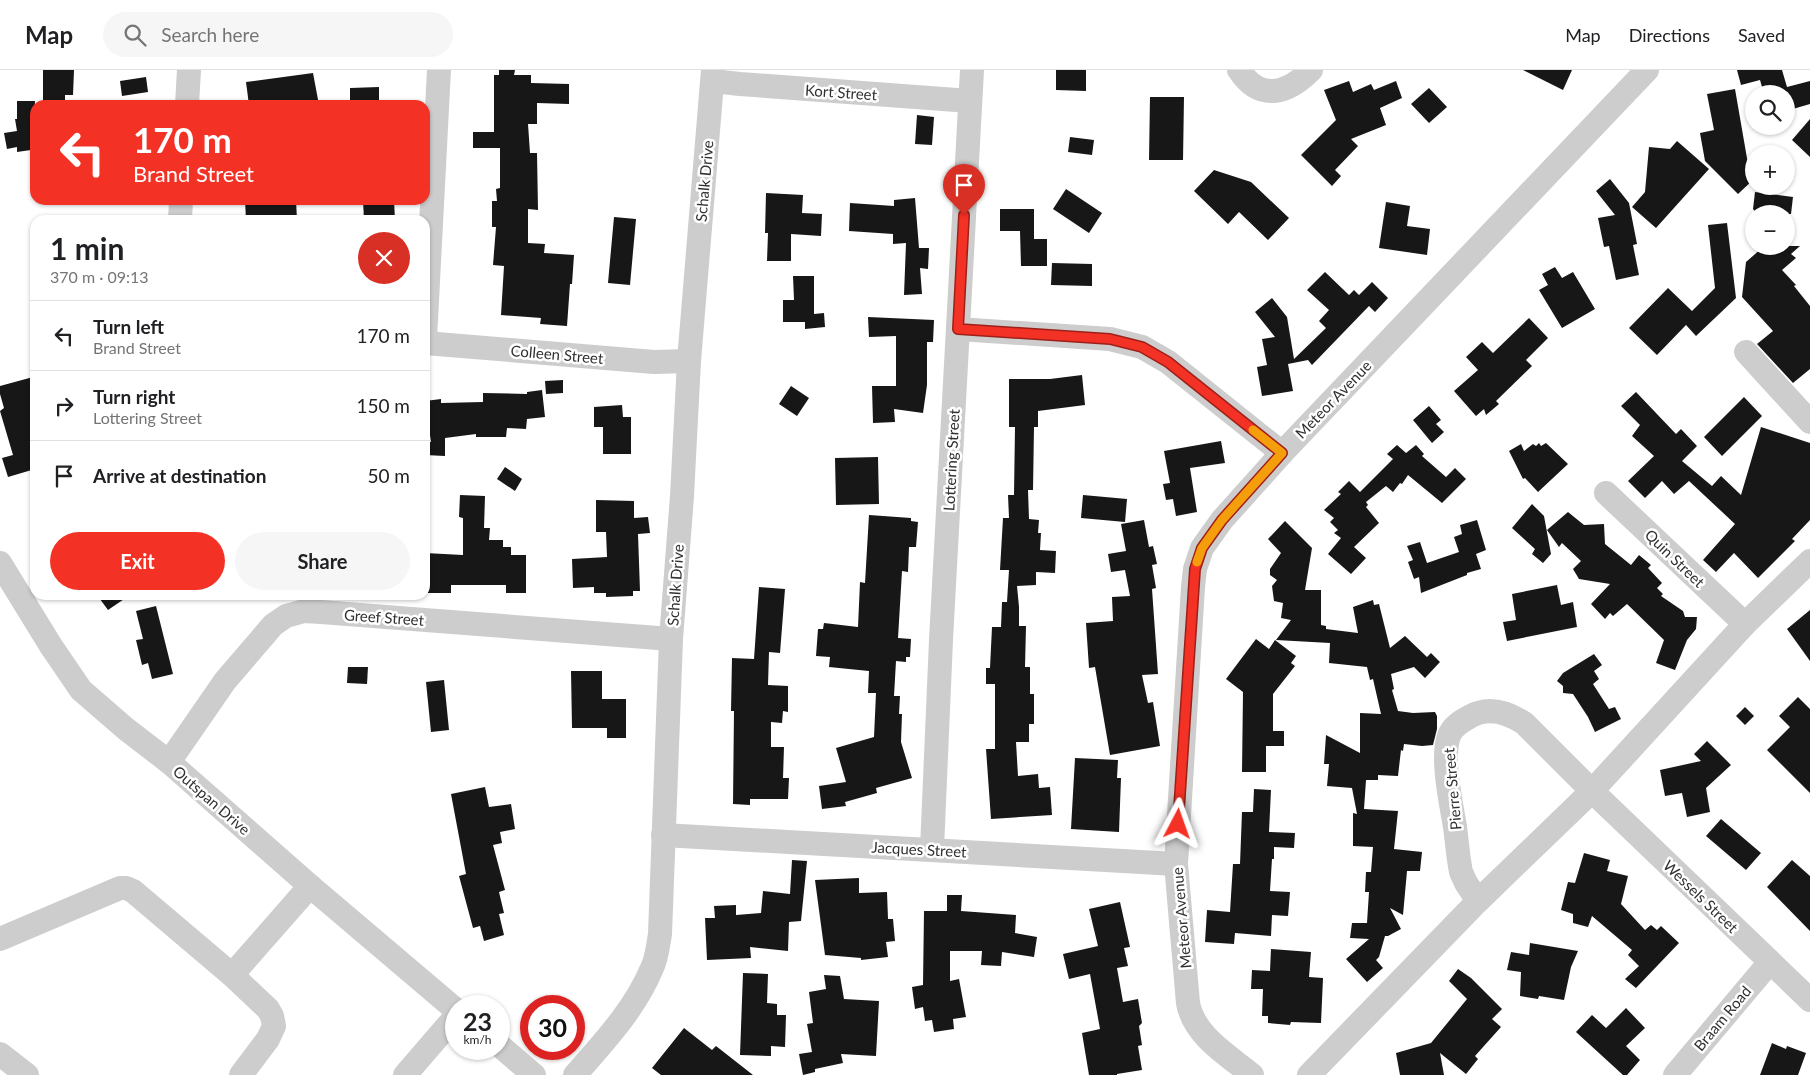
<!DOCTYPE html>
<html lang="en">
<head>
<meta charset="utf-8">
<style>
  :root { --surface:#fff; --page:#f6f6f6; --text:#202124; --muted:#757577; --line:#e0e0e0; --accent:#f33125 }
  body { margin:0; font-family:Lato,sans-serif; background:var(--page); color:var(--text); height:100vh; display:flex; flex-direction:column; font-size:19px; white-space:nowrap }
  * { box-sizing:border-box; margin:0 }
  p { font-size:16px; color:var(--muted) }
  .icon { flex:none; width:28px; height:28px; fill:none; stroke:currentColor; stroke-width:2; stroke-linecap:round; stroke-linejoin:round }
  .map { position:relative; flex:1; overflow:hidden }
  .details { position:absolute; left:30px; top:145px; width:400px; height:385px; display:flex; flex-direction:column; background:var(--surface); border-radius:15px; box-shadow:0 1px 4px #0004 }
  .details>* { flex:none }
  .banner { position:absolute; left:30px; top:30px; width:400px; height:105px; border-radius:15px; box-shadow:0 1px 4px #0004; background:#f33125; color:#fff; overflow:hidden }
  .buttons { position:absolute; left:1745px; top:15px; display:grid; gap:10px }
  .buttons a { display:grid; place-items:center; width:50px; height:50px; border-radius:50%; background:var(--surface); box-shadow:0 1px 4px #0004; font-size:25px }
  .speed { position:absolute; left:445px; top:925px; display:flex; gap:10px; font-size:25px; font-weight:700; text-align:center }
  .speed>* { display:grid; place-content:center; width:65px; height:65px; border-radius:50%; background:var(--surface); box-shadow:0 1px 4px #0004; line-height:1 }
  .speed small { font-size:12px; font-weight:400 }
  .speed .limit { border:8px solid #d22; background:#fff; color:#111 }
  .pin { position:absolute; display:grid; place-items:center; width:42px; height:42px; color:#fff; margin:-51px -21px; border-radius:50% 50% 50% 0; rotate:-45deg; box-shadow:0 0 5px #0007 }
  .pin .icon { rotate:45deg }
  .me { position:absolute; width:55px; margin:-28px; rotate:4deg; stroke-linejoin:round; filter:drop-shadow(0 0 4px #0008) }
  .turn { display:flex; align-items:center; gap:18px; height:105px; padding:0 20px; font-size:22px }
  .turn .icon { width:65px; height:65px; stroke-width:2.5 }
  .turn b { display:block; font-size:35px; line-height:42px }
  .round { display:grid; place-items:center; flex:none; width:52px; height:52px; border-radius:26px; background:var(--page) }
  .headline { display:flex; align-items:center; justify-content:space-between; height:85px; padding:0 20px }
  h1 { font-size:30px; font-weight:700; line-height:38px }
  .button { display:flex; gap:10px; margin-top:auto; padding:10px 20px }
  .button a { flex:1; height:58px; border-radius:30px; background:var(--accent); color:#fff; font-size:20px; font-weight:700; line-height:58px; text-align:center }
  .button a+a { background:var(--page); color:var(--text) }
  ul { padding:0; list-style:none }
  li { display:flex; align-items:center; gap:15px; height:70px; padding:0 20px; border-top:1px solid var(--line) }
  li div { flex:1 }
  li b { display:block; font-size:19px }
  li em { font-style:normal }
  header { display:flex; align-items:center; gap:30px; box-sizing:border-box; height:70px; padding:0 25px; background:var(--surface); border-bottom:1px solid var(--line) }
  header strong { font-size:24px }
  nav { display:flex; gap:28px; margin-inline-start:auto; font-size:18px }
  .search { width:350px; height:45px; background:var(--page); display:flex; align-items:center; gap:12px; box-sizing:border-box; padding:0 18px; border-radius:28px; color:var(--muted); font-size:19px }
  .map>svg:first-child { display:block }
  .building { fill:#171717 }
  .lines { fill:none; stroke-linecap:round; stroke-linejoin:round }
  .minor { stroke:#cdcdcd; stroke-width:24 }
  .route-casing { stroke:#9e2018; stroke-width:12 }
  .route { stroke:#f33125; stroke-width:9 }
  .slow { stroke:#f59e0b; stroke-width:9 }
  .labels { text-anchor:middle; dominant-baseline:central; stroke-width:5; stroke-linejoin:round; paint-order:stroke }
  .street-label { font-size:15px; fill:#303030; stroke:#fff }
</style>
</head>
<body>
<header>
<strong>Map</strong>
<div class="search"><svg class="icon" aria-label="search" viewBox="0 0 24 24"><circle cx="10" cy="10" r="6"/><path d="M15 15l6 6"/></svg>Search here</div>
<nav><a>Map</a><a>Directions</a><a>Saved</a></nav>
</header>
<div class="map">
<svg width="1810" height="1005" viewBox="0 0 1810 1005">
  <rect width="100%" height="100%" fill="#fff"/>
  <!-- building -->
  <g class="building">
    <polygon points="43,0 74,0 73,25 65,25 65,35 43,35"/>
    <polygon points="499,0 515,0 514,5 531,5 531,13 569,14 569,34 537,33 537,54 528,54 530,83 537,83 538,140 528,139 528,173 545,174 544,183 574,185 572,214 570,214 567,256 540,254 541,248 501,245 504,196 493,195 496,157 492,157 492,131 497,131 496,119 500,118 500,78 473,78 473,62 494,62 494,5 499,5"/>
    <polygon points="1056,0 1086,0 1086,21 1056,20"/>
    <polygon points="1523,0 1572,0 1563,20"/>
    <polygon points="1737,0 1782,0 1787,17 1810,11 1810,34 1786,41 1786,24 1764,24 1760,10 1741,15"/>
    <polygon points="313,3 319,35 249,35 246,12"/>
    <polygon points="146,7 148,22 122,26 120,11"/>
    <polygon points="1349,11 1353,22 1371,14 1374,20 1396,11 1402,28 1380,38 1386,55 1351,69 1358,76 1335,100 1341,106 1332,116 1301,85 1336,50 1324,20"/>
    <polygon points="379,17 379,35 350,35 350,18"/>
    <polygon points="1429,18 1447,37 1429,53 1411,34"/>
    <polygon points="1735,19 1748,94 1754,99 1754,109 1738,124 1705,91 1700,63 1714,60 1707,24"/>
    <polygon points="1150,27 1184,27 1183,90 1149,90"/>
    <polygon points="17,31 35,31 34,52 30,52 34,75 30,75 31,80 17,82 17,77 7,79 4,63 17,61 15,49 17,49"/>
    <polygon points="917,45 934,47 932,75 915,74"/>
    <polygon points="1810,49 1810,87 1792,70"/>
    <polygon points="1070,67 1094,70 1092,85 1068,82"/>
    <polygon points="1677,71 1709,99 1656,158 1632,137 1645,122 1649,77 1670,79"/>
    <polygon points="1214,100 1251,112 1289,148 1268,170 1239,142 1228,154 1194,121"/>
    <polygon points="1610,109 1629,133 1637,174 1633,175 1639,205 1616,210 1609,176 1604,177 1598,148 1615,145 1596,121"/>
    <polygon points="1066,119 1102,143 1089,163 1053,139"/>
    <polygon points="1755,122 1793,127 1791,144 1757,144 1753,139"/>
    <polygon points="766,123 803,125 802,143 822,144 821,166 791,164 791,191 767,191 768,163 765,163"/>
    <polygon points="915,128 919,178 929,178 928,199 920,198 922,224 904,225 906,173 893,174 893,164 849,161 850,133 894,136 894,130"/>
    <polygon points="245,130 296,130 297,150 246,150"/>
    <polygon points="363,130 394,130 395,150 364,150"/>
    <polygon points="1386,132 1410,136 1407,156 1430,159 1427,185 1379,178"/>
    <polygon points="1000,139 1034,139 1034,169 1047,169 1047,196 1021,196 1020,161 1000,161"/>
    <polygon points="614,147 636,149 630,215 608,213"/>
    <polygon points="1727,153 1736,228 1696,266 1686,255 1657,285 1629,258 1668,218 1692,241 1715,218 1708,155"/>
    <polygon points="1773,176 1800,176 1791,184 1796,188 1782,200 1796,215 1794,216 1810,236 1810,299 1793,313 1757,274 1773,261 1742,227 1746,192 1762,178 1766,182"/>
    <polygon points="1052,193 1092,194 1092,216 1051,215"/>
    <polygon points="1555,197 1562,208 1573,202 1595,239 1562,258 1539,220 1548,215 1542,204"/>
    <polygon points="1325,202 1349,225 1354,220 1359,225 1372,212 1388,228 1375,242 1369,236 1312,295 1308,290 1288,294 1293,321 1262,326 1257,297 1267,295 1262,269 1275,267 1255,242 1272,228 1287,247 1294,289 1326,258 1319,251 1329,240 1307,220"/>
    <polygon points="793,206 814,206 814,244 824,243 825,257 805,259 805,252 783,252 783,230 794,230"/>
    <polygon points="868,247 934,250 933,272 927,272 927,315 923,343 894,339 895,352 873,353 872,316 896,316 896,266 869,267"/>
    <polygon points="1529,248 1548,268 1526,290 1532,296 1496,331 1499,334 1486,345 1484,339 1476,346 1454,321 1478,300 1466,287 1482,272 1493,283"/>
    <polygon points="1082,305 1085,335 1038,341 1038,357 1034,357 1033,420 1028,420 1029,449 1039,450 1038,463 1041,463 1040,480 1056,481 1055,503 1036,502 1036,515 1017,516 1019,537 1019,556 1026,556 1025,597 1030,597 1030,624 1034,624 1034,654 1029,654 1029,672 1016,672 1018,706 1038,704 1039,718 1050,717 1052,745 991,749 986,679 995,679 995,614 986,614 986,598 990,598 992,557 1001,557 1002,532 1007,532 1009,500 1000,500 1003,448 1009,448 1008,425 1014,425 1015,357 1009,357 1009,309 1050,309"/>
    <polygon points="33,307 35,315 35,399 8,407 2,388 13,385 0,341 4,338 0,324 0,316"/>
    <polygon points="563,310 563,323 546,324 545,311"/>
    <polygon points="791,316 809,328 797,346 779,334"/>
    <polygon points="542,320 545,347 527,349 526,359 507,358 506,367 476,367 476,364 445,368 445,386 425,385 425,372 431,372 425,331 441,329 441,333 483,332 483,323 527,324 527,322"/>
    <polygon points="1636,322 1676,364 1681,359 1697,376 1682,391 1712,416 1721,406 1741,425 1761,357 1810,373 1810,450 1792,469 1795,471 1758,508 1734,483 1716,502 1703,490 1735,454 1689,411 1674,424 1662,411 1645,428 1628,411 1654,386 1632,366 1640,355 1621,336"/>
    <polygon points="1744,327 1762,346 1722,386 1704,367"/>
    <polygon points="622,335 623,347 631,347 631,384 603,384 603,357 594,357 594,337"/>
    <polygon points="1429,336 1441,350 1436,354 1444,362 1432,373 1413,350"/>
    <polygon points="1221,371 1225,393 1190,398 1197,442 1176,446 1173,429 1166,430 1163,414 1170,413 1164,381"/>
    <polygon points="1539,373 1541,376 1546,373 1568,394 1538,422 1525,408 1523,409 1509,381 1521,374 1524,381 1533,374 1536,376"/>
    <polygon points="1397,375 1406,383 1416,375 1424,384 1422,386 1446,407 1455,398 1466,409 1442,433 1408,405 1402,414 1400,413 1393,422 1386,416 1366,432 1368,435 1366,437 1379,453 1354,477 1366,488 1351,504 1328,484 1341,468 1334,463 1338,460 1330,452 1334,448 1324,440 1341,424 1338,422 1349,411 1360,422 1393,389 1387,384"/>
    <polygon points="878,387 879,434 836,435 835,388"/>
    <polygon points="505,397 522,409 515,421 497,409"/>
    <polygon points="460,425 485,426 484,458 490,458 489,470 503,470 503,477 511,477 511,485 526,485 526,523 506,523 506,515 451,515 451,523 427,523 427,506 425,506 425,483 463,485 463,448 459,447"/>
    <polygon points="1083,425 1127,429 1125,452 1081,448"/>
    <polygon points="596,430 634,431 634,448 648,447 650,463 638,464 640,521 633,521 633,526 606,527 606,523 594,523 594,517 573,518 572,489 607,487 606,462 596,462"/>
    <polygon points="1532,434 1544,446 1551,484 1543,493 1532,484 1535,479 1512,458"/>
    <polygon points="1568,442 1584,455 1604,454 1605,474 1631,495 1639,485 1651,495 1648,498 1662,513 1657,518 1663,524 1661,526 1683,541 1685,547 1697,547 1696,559 1687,570 1675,600 1656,593 1664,570 1627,534 1613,546 1610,543 1605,549 1591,534 1610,514 1579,509 1573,499 1581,491 1562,473 1559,477 1547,460"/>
    <polygon points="869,445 911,448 911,451 918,452 916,477 909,477 908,502 902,501 898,568 911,569 910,587 906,587 906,592 896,591 894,626 900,626 899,644 902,644 901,672 912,708 876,718 877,723 845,732 846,736 822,739 819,716 846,712 836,678 874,667 876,623 868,623 869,601 829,597 830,587 816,586 818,559 823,559 824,553 858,557 860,512 865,513"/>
    <polygon points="1144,450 1149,477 1153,476 1157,494 1152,495 1156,518 1152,519 1158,604 1142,605 1148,633 1153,632 1160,676 1110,685 1095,597 1089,598 1086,553 1113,551 1112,527 1130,526 1125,500 1111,502 1108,484 1126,481 1121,454"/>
    <polygon points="1477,450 1486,480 1476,484 1481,499 1467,503 1467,505 1421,523 1419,507 1414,509 1408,492 1413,490 1407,476 1420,472 1427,493 1459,482 1454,467 1462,464 1460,455"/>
    <polygon points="1285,451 1312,478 1305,520 1321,520 1321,555 1326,556 1326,559 1358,563 1353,537 1373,530 1374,535 1379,534 1390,578 1405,566 1427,587 1431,583 1440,592 1425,608 1414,597 1391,604 1394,619 1392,620 1398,641 1413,643 1435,642 1437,646 1437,659 1433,675 1422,676 1404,674 1403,681 1401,680 1398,706 1378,705 1378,710 1366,710 1364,739 1398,741 1394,779 1422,782 1420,801 1407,801 1403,845 1390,838 1401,859 1388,866 1385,866 1379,887 1376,890 1383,898 1367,912 1346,889 1369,869 1350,868 1352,853 1367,853 1369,822 1365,822 1366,802 1371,802 1373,777 1353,776 1353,743 1357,744 1352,718 1327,716 1329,694 1324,694 1326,665 1360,683 1360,643 1381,644 1373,609 1370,610 1367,597 1329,593 1330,573 1276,570 1291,550 1281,548 1283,533 1274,531 1272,516 1277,510 1270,505 1270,499 1281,483 1268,469"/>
    <polygon points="1557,515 1561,535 1573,532 1577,557 1507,571 1503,552 1516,550 1512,524"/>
    <polygon points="759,517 785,519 780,583 769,582 768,615 788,616 788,642 783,641 782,653 771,652 771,677 784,677 783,708 789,708 788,729 750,729 750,735 733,734 734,641 731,641 732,588 754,589"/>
    <polygon points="97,525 130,525 108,540"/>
    <polygon points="156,536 173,604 152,609 148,593 142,595 136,570 143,569 136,541"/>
    <polygon points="1810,540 1810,591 1787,559"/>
    <polygon points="1256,569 1269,579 1275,570 1296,586 1291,593 1295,596 1273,624 1273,661 1284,661 1284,676 1266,676 1266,702 1242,702 1243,622 1226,609"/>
    <polygon points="1594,584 1602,595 1594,601 1599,609 1593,614 1609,639 1615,637 1621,649 1595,662 1588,647 1573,624 1563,623 1563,616 1557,611 1563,603"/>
    <polygon points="348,597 368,597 367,614 347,613"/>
    <polygon points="571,601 602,601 602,629 626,629 626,668 607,668 607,658 572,658"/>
    <polygon points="444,610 449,660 431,662 426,612"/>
    <polygon points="1798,627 1810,639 1810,723 1767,680 1790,657 1779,646"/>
    <polygon points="1745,637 1754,646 1745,655 1736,646"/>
    <polygon points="1707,671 1731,695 1706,718 1710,742 1687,747 1682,723 1665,726 1660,700 1701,691 1694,684"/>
    <polygon points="1075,688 1118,690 1117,708 1121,708 1119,762 1071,759"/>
    <polygon points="485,717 489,737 511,734 515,759 500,762 502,773 493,775 505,820 499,822 504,843 499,844 504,865 484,871 480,856 473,858 459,806 466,804 451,724"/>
    <polygon points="1254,719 1271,720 1269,762 1295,763 1294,778 1274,777 1274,789 1272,789 1270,821 1290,822 1288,846 1272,845 1271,866 1235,863 1234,874 1205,872 1207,840 1230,842 1233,794 1240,794 1242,742 1253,742"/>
    <polygon points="1721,749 1761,783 1746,800 1706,766"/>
    <polygon points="1584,783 1610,790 1607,801 1628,806 1621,834 1645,860 1651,855 1657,860 1661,856 1679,873 1636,918 1625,909 1639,896 1628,885 1632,880 1592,846 1588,857 1573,853 1573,844 1561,840 1568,812 1575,813"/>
    <polygon points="792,790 807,791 801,851 789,852 788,881 750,877 751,888 707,890 705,848 715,848 714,836 736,835 736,845 761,843 763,821 790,824"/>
    <polygon points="1792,790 1810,806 1810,861 1767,817"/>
    <polygon points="859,808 859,823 887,822 888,849 893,849 895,871 886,872 888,887 861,890 861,888 825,885 815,810"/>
    <polygon points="947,825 962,825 961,841 1016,845 1015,863 1037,867 1034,887 1002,882 1001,896 981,895 982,881 950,881 950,911 959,909 966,947 953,949 954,959 934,962 932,950 925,951 923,937 915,939 912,917 923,915 924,841 947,841"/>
    <polygon points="1120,832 1130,877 1124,878 1128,896 1117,898 1123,932 1138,929 1142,953 1139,956 1142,975 1138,976 1142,1000 1117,1004 1117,1005 1089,1005 1082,963 1100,959 1090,904 1069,909 1063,884 1098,876 1089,839"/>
    <polygon points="1530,873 1578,881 1571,897 1564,930 1539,926 1538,929 1520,926 1521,902 1507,900 1511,882 1529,885"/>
    <polygon points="1271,879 1311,882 1309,907 1323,908 1321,953 1291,952 1290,955 1268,953 1268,946 1262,946 1263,919 1251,919 1252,900 1270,901"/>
    <polygon points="1458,899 1471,908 1502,939 1492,949 1501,957 1475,986 1478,989 1466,1004 1440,983 1444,1005 1400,1005 1396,983 1431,973 1467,929 1449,911"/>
    <polygon points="743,903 768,904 767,933 777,934 777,945 786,945 785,977 771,976 771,986 740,985"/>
    <polygon points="824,905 840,906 844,929 879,931 876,986 841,984 843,993 815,999 815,1002 803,1005 799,984 812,982 807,954 813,953 809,922 826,919"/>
    <polygon points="1626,938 1645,958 1626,976 1640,990 1627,1005 1623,1005 1576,962 1592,945 1606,958"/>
    <polygon points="684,958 712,980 716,976 753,1005 661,1005 652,998"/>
    <polygon points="1772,973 1786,979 1787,976 1806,983 1798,1005 1760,1005"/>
  </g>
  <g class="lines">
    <!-- minor -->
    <g class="minor">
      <path d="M 1239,0 C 1260,32 1287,24 1311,0"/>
      <polyline points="713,11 740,14 970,31"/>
      <polyline points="187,35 189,0"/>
      <polyline points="180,150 181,130"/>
      <polyline points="958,259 1110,269 1142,277 1168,292 1282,383"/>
      <polyline points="425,269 439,0"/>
      <polyline points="425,273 654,292 689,291"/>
      <polyline points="1746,282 1810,352"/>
      <polyline points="1606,423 1745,554"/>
      <polyline points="0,493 51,576 81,620 126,659 169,692 310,816 456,940"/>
      <polyline points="169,692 225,611 273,555 286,546 304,541 321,542 671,569"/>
      <polyline points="663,765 1176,794"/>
      <polyline points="932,779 941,570 972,0"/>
      <path d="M 1478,831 L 1466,813 L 1461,802 C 1458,787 1457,772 1455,757 C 1451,733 1441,687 1449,666 C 1452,656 1462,651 1471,646 C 1489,636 1507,642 1524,653 L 1592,721 L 1810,930"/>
      <polyline points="0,869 120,818 126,818 133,821 232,905 268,939 272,946 274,956 268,969 241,1005"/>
      <polyline points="232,905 310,816"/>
      <polyline points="499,975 534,1005"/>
      <polyline points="0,984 27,1005"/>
      <polyline points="405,1005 456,946"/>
      <path d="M 575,1005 C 604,972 635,939 652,898 C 657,888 658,875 660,864 L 671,569 L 682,426 L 689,291 L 713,0"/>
      <path d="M 1252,1005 C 1228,985 1194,966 1188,933 L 1176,794 L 1193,517 L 1195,499 L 1202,478 L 1222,450 L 1282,383 L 1647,0"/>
      <polyline points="1309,1005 1478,831 1592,721 1745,554 1810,491"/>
      <polyline points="1675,1005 1770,892"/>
    </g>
  </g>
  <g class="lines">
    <!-- route casing -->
    <g class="route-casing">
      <polyline id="route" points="964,145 958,259 1110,269 1142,277 1168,292 1282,383 1222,450 1202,478 1195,499 1178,754"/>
    </g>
    <!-- route -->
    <use href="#route" class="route"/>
    <!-- slow -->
    <polyline class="slow" points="1197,492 1202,478 1222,450 1282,383 1253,360"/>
  </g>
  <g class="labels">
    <!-- street labels -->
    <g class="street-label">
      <text transform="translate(841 22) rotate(4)">Kort Street</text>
      <text transform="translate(704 111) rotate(-85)">Schalk Drive</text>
      <text transform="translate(557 284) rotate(5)">Colleen Street</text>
      <text transform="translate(1333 329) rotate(-46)">Meteor Avenue</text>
      <text transform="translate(951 390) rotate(-87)">Lottering Street</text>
      <text transform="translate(1675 488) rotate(44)">Quin Street</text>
      <text transform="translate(675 515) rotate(-86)">Schalk Drive</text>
      <text transform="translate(384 547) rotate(4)">Greef Street</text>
      <text transform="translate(1452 719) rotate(-95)">Pierre Street</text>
      <text transform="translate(212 730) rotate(41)">Outspan Drive</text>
      <text transform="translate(919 779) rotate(3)">Jacques Street</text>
      <text transform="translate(1701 826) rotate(44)">Wessels Street</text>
      <text transform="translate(1181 848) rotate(-95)">Meteor Avenue</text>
      <text transform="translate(1722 948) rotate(-50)">Braam Road</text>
    </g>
  </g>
</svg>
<div class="buttons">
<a><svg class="icon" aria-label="search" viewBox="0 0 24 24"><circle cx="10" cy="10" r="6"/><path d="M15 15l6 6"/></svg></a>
<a>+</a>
<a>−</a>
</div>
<div class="speed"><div>23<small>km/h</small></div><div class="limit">30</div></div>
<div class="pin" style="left:964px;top:145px;background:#d93025"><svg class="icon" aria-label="arrive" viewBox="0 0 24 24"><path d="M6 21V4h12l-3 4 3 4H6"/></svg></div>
<svg class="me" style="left:1178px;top:754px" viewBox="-20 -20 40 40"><path d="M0-17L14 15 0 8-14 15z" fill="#f33125" stroke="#fff" stroke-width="4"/></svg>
<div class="banner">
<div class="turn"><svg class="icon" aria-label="left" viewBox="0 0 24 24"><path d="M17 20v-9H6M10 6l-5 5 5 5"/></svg><div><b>170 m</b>Brand Street</div></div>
</div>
<section class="details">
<div class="headline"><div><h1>1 min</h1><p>370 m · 09:13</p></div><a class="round" style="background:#d93025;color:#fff"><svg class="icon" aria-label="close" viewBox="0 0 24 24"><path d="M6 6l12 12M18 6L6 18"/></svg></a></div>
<ul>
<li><svg class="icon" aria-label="left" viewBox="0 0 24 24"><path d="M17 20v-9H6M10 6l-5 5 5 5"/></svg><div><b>Turn left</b><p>Brand Street</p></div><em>170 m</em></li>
<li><svg class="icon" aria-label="right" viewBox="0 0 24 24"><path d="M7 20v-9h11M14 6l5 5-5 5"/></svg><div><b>Turn right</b><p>Lottering Street</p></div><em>150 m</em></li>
<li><svg class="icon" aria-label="arrive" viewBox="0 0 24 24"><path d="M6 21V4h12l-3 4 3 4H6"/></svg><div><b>Arrive at destination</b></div><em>50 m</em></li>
</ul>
<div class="button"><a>Exit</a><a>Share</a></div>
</section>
</div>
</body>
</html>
